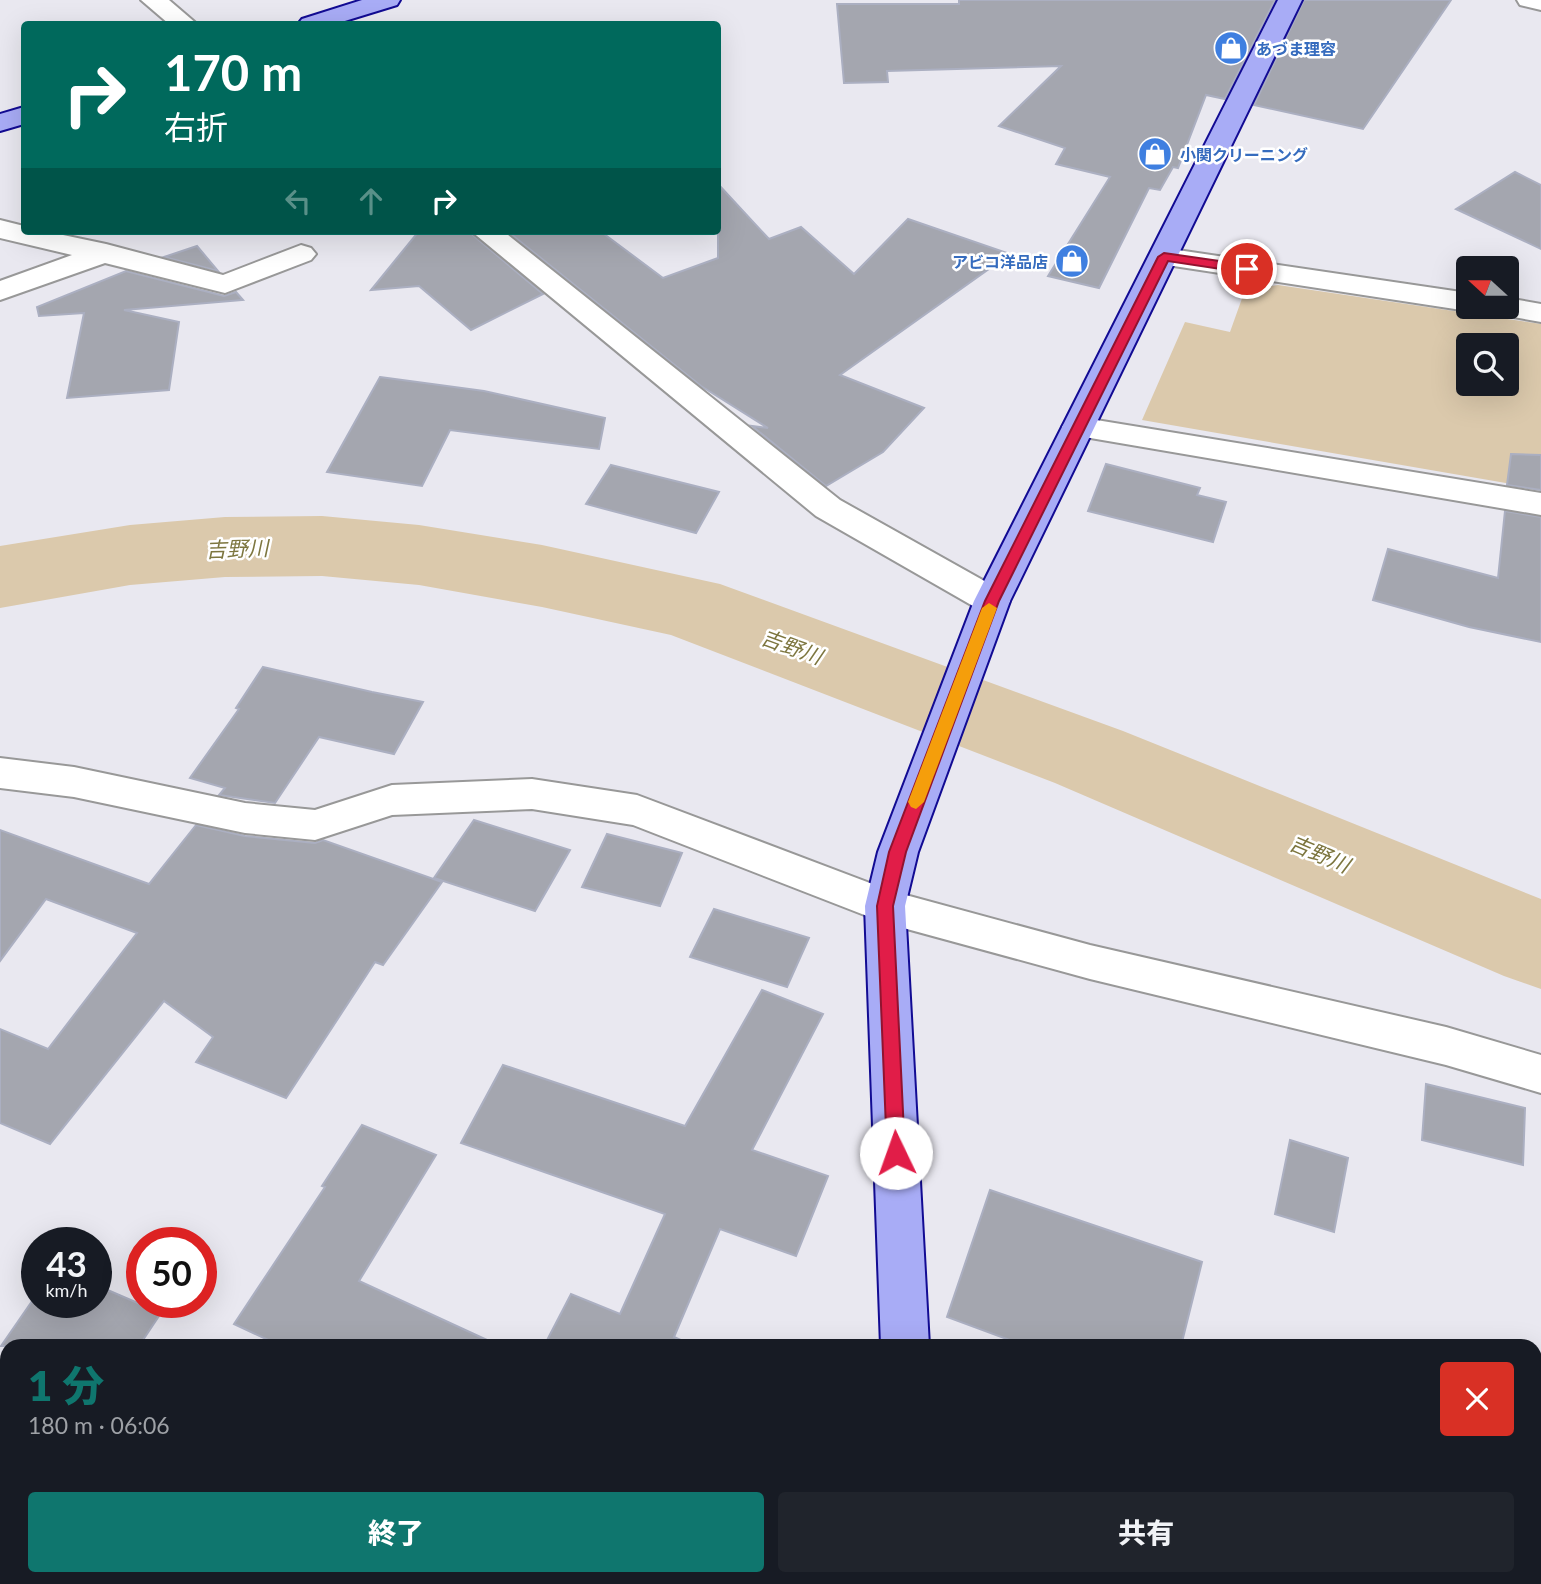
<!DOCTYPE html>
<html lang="ja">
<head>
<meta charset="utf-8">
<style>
  :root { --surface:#171b24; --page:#20242c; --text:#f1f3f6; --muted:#9ea1a6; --accent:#0f766e }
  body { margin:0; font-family:Lato,"Noto Sans JP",sans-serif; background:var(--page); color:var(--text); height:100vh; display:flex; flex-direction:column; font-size:26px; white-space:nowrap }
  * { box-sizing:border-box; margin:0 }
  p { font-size:23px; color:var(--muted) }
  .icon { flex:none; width:38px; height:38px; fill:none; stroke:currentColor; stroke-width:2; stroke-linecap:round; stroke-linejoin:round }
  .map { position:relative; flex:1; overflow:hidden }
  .panel { position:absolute; left:0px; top:1339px; width:1542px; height:247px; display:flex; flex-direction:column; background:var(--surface); border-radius:21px 21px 0 0; box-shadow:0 7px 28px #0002 }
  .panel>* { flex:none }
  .guide { position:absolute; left:21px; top:21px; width:700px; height:214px; border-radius:7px; box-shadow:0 7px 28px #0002; background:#00695c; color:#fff; overflow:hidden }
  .needle { width:46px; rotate:291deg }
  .controls { position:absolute; left:1456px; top:256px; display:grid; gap:14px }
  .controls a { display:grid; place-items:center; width:63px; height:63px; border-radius:7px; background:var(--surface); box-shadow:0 7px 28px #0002; font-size:35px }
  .speed { position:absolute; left:21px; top:1227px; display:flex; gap:14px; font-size:35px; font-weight:700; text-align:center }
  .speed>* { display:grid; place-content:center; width:91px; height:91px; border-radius:50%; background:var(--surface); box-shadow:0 7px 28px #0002; line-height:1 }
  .speed small { font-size:18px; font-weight:400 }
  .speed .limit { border:10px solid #d22; background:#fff; color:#111 }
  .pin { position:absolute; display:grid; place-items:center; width:60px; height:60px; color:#fff; margin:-30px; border:4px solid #fff; border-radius:50%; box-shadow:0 2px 7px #0007 }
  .me { position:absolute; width:77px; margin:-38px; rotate:357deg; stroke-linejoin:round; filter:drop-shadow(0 0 5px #0008) }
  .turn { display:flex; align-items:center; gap:24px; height:147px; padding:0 28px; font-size:32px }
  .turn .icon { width:91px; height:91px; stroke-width:2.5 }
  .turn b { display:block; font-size:49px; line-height:60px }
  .lanes { display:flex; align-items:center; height:66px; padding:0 28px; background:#0003; justify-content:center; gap:35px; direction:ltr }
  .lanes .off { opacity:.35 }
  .round { display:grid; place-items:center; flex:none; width:74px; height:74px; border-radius:7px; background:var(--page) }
  .summary { display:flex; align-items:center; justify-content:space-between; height:119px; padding:0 28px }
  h1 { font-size:42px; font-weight:800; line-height:52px; color:var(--accent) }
  .action { display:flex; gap:14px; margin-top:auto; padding:14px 28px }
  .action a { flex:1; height:80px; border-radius:7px; background:var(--accent); color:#fff; font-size:28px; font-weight:800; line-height:80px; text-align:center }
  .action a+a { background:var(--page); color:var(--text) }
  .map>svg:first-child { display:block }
  .water { fill:#dbc9ac; fill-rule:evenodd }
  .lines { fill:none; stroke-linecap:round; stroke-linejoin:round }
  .river { fill:#dbc9ac; fill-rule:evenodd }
  .building { fill:#a4a6af; stroke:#abafc1; stroke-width:2 }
  .minor-casing { stroke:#989898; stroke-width:4 }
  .major-casing { stroke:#120b93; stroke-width:4 }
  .minor { fill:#fff; fill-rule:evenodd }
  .major { fill:#a8acf6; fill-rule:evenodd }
  .route { fill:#e11d48; stroke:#92132f; stroke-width:2 }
  .slow { fill:#f59e0b }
  .labels { text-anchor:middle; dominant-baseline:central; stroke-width:5; stroke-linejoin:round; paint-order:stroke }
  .far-shop-label { font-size:16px; font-weight:bold; fill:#366cbe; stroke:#fff; text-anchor:start }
  .water-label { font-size:21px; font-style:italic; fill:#7d763f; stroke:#fff }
</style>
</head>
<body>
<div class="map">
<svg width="1541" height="1584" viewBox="0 0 1541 1584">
  <rect width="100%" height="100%" fill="#e9e8f0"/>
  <!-- water -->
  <path class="water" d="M 1278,285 L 1541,324 L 1541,489 L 1142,420 L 1185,322 L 1230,332 L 1245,290 ZM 1468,345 L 1507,345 L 1507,383 L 1468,383 Z"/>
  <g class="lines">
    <!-- river -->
    <polygon class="river" points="322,516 419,525 542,545 720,584 1123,731 1541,899 1541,989 1504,976 1055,783 671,635 542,607 419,585 322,576 225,577 130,585 0,608 0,546 130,525 225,517"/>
  </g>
  <!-- building -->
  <g class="building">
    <polygon points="959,0 1275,0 1225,99 1206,95 1178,168 1173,167 1160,190 1149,188 1099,288 1048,276 1110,177 1056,164 1065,148 999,126 1061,66 887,71 888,82 844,83 837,4 959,4"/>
    <polygon points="1304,0 1451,0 1363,129 1254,105"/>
    <polygon points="1515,172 1541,185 1541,249 1456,209"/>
    <polygon points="718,184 769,239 801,227 854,274 908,219 1010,254 840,375 924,408 883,452 826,486 752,426 768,428 701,386 507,231 600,231 663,278 718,258"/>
    <polygon points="419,231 468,231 543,294 471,330 419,286 371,290"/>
    <polygon points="197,246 218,271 164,257"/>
    <polygon points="126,271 224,296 236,292 243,300 124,310 179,322 169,390 67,398 84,313 39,316 37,307"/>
    <polygon points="380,377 484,391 605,418 599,449 450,430 422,486 327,472"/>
    <polygon points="1511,454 1541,455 1541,490 1507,485"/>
    <polygon points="1106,464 1200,488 1197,495 1226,502 1213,542 1088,511"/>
    <polygon points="611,465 719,492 696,533 586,504"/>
    <polygon points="1505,511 1541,517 1541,642 1469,627 1373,600 1388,549 1498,578"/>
    <polygon points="263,667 372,692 423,702 394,754 319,737 275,803 219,795 225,788 190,778 239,709 236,708"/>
    <polygon points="474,820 570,850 535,911 434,878"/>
    <polygon points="196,825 245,836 315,843 323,840 442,882 383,965 375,962 286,1098 196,1062 213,1037 164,1001 50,1144 0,1123 0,1029 48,1049 137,933 46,899 0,961 0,830 149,884"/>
    <polygon points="607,834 682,853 660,906 582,887"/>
    <polygon points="714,909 809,938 787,987 690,957"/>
    <polygon points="762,990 823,1014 752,1150 828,1176 796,1256 720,1229 674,1337 694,1346 544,1346 571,1294 620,1314 665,1214 461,1143 503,1065 685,1126"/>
    <polygon points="1426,1084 1525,1108 1523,1165 1422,1140"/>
    <polygon points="362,1125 436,1155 359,1281 500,1346 281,1346 234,1324 325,1187 322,1186"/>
    <polygon points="1290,1140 1348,1158 1334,1232 1275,1214"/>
    <polygon points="990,1190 1202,1262 1181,1346 1026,1346 947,1317"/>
    <polygon points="96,1285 161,1313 139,1346 1,1346 37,1294 37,1302 96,1302"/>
  </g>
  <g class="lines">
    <!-- minor casing -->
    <g class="minor-casing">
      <g id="minor">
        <polygon points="141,0 169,0 197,24 169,24"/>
        <polygon points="1517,0 1541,0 1541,10 1520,5"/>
        <polygon points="0,220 24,226 24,231 44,231 106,244 223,275 301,245 311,248 316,254 311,260 225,293 105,263 0,300 0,281 72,255 0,238"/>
        <polygon points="471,231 503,231 840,500 1004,592 1010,601 1004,610 992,613 980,610 816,516"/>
        <polygon points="1164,248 1468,293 1468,306 1480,306 1468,311 1154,263 1149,257 1154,251"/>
        <polygon points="1507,298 1541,304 1541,322 1486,312 1482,306 1507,306"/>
        <polygon points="1078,417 1541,493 1541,515 1067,434 1062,427 1067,420"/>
        <polygon points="0,758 74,767 245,803 315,810 392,785 532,779 637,795 891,891 1090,945 1446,1027 1541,1055 1541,1093 1446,1065 1090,979 885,923 633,825 532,809 392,815 315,840 245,833 74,797 0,788"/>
      </g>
    </g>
    <!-- major casing -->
    <g class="major-casing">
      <g id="major">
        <polygon points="362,0 400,0 397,5 335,24 298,24 302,19"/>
        <polygon points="1278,0 1302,0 1010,601 918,852 905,906 929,1346 881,1346 865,906 878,852 974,601"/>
        <polygon points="24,107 24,124 0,131 0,114"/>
        <rect x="890" y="1578" width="52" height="6"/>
      </g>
    </g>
    <!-- minor -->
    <use href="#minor" class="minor"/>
    <!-- major -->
    <use href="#major" class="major"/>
  </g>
  <!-- route -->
  <polygon class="route" points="1164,253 1247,265 1253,269 1247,273 1168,261 999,601 906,852 893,906 905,1153 903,1159 896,1162 890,1159 887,1153 877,906 889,852 985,601 1158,257"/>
  <!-- slow -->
  <polygon class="slow" points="989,603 997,608 924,802 916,809 911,807 908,802 982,608"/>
  <!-- icons -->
  <defs>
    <g id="shop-disc" transform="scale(1.75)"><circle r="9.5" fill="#3f7fe0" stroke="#fff"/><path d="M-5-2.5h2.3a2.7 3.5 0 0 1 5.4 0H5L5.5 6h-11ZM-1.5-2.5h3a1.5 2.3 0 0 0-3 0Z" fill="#fff"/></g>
  </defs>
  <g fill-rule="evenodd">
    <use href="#shop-disc" x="1231" y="48"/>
    <use href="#shop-disc" x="1155" y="154"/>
    <use href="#shop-disc" x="1072" y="261"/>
  </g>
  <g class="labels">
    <!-- far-shop labels -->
    <g class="far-shop-label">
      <text x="1256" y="48">あづま理容</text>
      <text x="1180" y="154">小関クリーニング</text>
      <text x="1048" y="261" text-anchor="end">アビコ洋品店</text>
    </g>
    <!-- water labels -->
    <g class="water-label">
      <text transform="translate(237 548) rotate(-2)">吉野川</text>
      <text transform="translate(792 646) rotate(20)">吉野川</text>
      <text transform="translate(1320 853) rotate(23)">吉野川</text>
    </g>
  </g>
</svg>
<div class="controls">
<a><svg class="needle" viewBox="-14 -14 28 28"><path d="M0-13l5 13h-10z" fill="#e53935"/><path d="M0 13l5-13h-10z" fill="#9ea1a6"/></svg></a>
<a><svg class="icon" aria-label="search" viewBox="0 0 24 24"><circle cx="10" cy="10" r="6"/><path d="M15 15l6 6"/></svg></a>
</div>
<div class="speed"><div>43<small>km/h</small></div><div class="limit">50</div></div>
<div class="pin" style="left:1247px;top:269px;background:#d93025"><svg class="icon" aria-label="arrive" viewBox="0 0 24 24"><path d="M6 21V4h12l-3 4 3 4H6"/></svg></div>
<svg class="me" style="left:896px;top:1153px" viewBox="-20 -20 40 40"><circle r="19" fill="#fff"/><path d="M0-13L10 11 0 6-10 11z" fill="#e11d48"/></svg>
<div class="guide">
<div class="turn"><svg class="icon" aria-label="right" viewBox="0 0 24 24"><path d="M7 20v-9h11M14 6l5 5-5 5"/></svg><div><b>170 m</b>右折</div></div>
<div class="lanes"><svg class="icon off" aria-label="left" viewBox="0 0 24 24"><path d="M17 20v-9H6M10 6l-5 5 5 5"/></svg><svg class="icon off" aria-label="ahead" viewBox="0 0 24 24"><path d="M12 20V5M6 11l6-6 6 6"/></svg><svg class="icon" aria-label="right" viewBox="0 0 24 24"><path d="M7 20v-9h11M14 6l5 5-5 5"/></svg></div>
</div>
<section class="panel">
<div class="summary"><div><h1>1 分</h1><p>180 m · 06:06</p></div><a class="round" style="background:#d93025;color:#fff"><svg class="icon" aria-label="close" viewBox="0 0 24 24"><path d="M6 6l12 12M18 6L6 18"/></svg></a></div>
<div class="action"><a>終了</a><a>共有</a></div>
</section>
</div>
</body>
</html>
